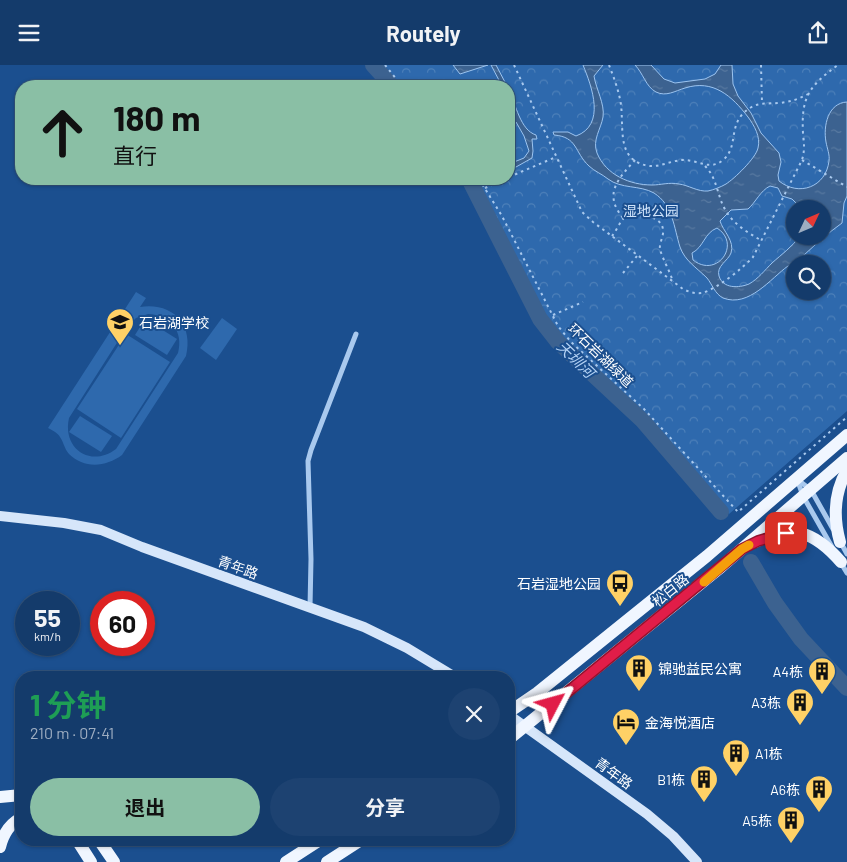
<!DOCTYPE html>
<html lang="zh">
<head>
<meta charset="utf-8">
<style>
  :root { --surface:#143b6b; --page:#1d4271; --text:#f1f3f6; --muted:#9dadc1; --line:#33557e; --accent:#8abfa5 }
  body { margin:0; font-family:Barlow,"Noto Sans SC",sans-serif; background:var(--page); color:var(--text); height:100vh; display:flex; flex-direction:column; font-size:19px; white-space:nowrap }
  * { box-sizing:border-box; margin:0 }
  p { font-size:16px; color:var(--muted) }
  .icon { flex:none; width:28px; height:28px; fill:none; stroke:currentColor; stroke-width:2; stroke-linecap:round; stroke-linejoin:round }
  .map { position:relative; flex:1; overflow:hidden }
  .side { position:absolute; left:15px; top:606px; width:500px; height:175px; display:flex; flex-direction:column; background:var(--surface); border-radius:20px; box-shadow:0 1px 4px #0004,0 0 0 1px var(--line) }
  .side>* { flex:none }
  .guide { position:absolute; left:15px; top:15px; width:500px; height:105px; border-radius:20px; box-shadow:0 1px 4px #0004,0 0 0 1px var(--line); background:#8abfa5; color:#111; overflow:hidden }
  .needle { width:32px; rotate:46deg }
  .fabs { position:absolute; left:786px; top:135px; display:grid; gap:10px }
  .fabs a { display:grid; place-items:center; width:45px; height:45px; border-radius:50%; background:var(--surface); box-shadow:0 1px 4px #0004,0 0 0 1px var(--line); font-size:25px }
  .speed { position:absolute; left:15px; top:526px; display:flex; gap:10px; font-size:25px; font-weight:700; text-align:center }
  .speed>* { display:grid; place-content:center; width:65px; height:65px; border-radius:50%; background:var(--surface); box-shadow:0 1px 4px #0004,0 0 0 1px var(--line); line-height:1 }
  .speed small { font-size:12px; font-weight:400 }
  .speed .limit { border:8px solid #d22; background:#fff; color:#111 }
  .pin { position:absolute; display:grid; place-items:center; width:42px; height:42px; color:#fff; margin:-21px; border-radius:10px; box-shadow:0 2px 8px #0006 }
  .me { position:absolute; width:55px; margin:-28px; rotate:51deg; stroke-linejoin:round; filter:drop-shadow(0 0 4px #0008) }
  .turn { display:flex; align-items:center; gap:18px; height:105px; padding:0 15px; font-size:22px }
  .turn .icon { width:65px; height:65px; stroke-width:2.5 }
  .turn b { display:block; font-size:35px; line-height:42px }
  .round { display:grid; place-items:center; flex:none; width:52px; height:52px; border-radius:26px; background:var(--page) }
  .summary { display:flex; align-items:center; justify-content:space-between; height:85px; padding:0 15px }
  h1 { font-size:30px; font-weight:700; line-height:38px; color:#1e9e55 }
  .action { display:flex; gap:10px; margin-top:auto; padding:10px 15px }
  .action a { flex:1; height:58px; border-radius:30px; background:var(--accent); color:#111; font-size:20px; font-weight:700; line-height:58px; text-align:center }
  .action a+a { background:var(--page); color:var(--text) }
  header { display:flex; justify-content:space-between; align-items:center; height:65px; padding:0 15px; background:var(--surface); font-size:22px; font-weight:700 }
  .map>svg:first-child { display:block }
  .park { fill:url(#park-crowns); fill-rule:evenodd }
  .garden { fill:#2e69ad; fill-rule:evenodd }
  .water { fill:url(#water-ripples); stroke:#9cc4f0; fill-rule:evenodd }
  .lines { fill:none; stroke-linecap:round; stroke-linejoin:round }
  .river { stroke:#3c6290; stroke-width:16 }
  .path { stroke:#a9c9ee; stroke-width:2; stroke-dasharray:2.5 4; stroke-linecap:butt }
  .street { stroke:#a9c9ee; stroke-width:5 }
  .secondary { stroke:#d6e6fa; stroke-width:10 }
  .primary { stroke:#f0f6ff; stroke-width:12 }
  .route-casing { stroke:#92132f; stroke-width:12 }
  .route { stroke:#e11d48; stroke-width:9 }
  .slow { stroke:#f59e0b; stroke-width:9 }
  .labels { text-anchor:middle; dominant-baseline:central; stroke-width:4; stroke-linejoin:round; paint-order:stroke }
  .park-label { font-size:14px; fill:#cfe3fa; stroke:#1b4f8f }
  .poi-label { font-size:14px; fill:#fff; stroke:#1b4f8f; text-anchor:end }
  .street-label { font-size:14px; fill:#fff; stroke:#1b4f8f }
  .water-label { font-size:15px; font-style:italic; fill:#b5d3f5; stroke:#1b4f8f }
</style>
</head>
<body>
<header><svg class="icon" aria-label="menu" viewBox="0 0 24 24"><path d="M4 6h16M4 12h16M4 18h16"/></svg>Routely<svg class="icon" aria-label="share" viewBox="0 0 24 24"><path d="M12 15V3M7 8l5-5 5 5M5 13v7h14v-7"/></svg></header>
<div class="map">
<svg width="847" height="797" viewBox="0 0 847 797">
  <defs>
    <pattern id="park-crowns" width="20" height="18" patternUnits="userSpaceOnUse" patternTransform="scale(1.25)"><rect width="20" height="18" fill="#2e69ad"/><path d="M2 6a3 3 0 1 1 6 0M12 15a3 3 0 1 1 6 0" fill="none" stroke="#4d80b9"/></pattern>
    <pattern id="water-ripples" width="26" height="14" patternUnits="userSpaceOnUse" patternTransform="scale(1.25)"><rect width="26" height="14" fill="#3c6290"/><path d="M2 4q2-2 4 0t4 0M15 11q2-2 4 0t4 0" fill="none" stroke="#597aa1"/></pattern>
  </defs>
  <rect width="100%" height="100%" fill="#1b4f8f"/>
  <!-- park -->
  <path class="park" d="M 379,0 L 847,0 L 847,346 L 729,449 L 645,353 L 560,274 L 542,251 L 503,168 L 473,114 L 509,114 L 509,21 L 395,21 ZM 795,144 L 822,144 L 822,171 L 795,171 ZM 795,199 L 822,199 L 822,226 L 795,226 Z"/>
  <!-- garden -->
  <g class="garden">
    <path d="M 136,227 L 146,233 L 140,242 C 172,237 194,259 186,291 L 122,390 C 106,402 84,404 69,389 C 64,383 64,378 60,372 C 58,368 52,365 48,363 ZM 148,249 C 170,250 184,266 178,288 L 116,384 C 91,403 62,384 69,353 L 127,262 L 136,253 Z"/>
    <polygon points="222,253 237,264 216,295 200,283"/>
    <polygon points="145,254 177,274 167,290 135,270"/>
    <polygon points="126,269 170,297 121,373 77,344"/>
    <polygon points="80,351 112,371 101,387 69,367"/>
  </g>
  <!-- water -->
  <g class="water">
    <polygon points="453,0 488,0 460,9"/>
    <polygon points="491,0 496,0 507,21 482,21 491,18 497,20 501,19"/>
    <path d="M 583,0 L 603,0 L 594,11 C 596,24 605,39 603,52 C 601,64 592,75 597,88 C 606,110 630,120 652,120 C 661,120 669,117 679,119 C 688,120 698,127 708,126 C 713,125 721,122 726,119 C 734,114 756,93 758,83 C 761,72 754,60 748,52 C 732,31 713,14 685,23 C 675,26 666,32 656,27 C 646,22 643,8 635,0 L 651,0 L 664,14 L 675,18 L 705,14 L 715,9 L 721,0 L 732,0 L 733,19 L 738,31 L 751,48 L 761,68 L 779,88 L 781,97 L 778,110 L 779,116 C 799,132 826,122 829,96 C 830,90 827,83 826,77 C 823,61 828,38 847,37 L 847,131 L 844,138 L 842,158 C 828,168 816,179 804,190 C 799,194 793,197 788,201 C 771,213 749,243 723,233 C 715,229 712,219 707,213 C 696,202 685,196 680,182 C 674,163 673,140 654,128 C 640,120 621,124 608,114 C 602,109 594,106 589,101 C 574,87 578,72 554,70 L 553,67 L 568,67 L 576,71 C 606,60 592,22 583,0 ZM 770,121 L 778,123 L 782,131 L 792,134 L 802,144 L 822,144 L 822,171 L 800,171 C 792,182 782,189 772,198 C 765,205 758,214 749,219 C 739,223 723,224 719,211 C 716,201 728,196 731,188 C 735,176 723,166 720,156 L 731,145 L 748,144 C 756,137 760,126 770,121 ZM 717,163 C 742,179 717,214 693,195 L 692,188 C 704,182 704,168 717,163 Z"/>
    <path d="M 509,26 C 516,39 520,65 536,70 L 537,74 L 532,74 L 533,86 L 532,93 L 516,102 L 509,104 L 509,99 L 524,93 L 529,86 L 524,71 L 516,57 L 509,61 L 509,57 L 514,54 L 509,40 Z"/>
  </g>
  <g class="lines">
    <!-- river -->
    <g class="river">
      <polyline points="373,0 392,21"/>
      <polyline points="469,114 540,254 558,277 643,356 721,447"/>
      <polyline points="751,497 775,538 801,574 847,623"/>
    </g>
    <!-- path -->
    <g class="path">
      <polyline points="385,0 402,21"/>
      <path d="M 514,0 L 582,147 L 593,157 L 683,224 C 689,227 695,229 702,228 C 717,224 743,203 753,192 L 802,95 C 805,85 804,78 803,68 C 801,32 809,21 838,0"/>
      <path d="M 609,0 C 614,13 619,26 621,40 C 624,64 616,97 650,101 C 661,102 672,95 684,95 C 698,95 710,106 723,95 C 740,81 726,58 750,43 C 759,37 769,39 779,38 C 790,37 799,34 808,29"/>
      <polyline points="761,0 762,38"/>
      <polyline points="802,95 847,122"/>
      <path d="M 705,101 C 718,114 717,132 726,146 C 734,160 749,168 762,176"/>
      <polyline points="509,112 556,92"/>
      <polyline points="479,114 502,151 558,261 571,277 644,344 738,447 847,352"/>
      <polyline points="485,123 505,114"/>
      <path d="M 623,153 C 603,129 618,114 635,95"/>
      <path d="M 612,171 C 617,165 621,154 627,150 C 638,149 662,150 663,165 C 664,171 659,178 660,184 C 662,193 670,206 673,217"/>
      <polyline points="623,208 637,191"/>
      <polyline points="553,250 583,237"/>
    </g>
    <!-- street -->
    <g class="street">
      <polyline points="797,414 803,431 832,482"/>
      <polyline points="798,415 811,425 833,464"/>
      <polyline points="840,476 847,489"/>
      <polyline points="841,498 847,508"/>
      <polyline points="310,542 311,494 308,396 311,385 356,269"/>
    </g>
    <!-- secondary -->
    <g class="secondary">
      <polyline points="0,451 64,458 101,465 142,482 364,562 407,583 455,612"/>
      <polyline points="509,650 647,749 673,771 697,797"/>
    </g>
    <!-- primary -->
    <g class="primary">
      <path d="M 755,477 C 793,460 813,465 841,497"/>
      <path d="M 840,477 C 833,452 834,428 847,405"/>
      <polyline points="509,647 537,628 707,491 847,370"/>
      <polyline points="509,674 721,502 847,393"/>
      <polyline points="0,732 21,730"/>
      <polyline points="77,775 91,797"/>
      <polyline points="99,775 114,797"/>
      <path d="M 0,782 C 3,770 9,759 21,753"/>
      <polyline points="286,797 320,775"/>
      <polyline points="327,797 361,775"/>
    </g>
  </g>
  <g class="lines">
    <!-- route casing -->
    <g class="route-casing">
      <polyline id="route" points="553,639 742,484 758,476 786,468"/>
    </g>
    <!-- route -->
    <use href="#route" class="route"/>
    <!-- slow -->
    <polyline class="slow" points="704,517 742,484 749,480"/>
  </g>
  <!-- icons -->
  <defs>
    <g id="school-pin" transform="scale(1.4375)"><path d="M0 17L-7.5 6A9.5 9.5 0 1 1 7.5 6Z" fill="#ffd166" stroke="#1b4f8f"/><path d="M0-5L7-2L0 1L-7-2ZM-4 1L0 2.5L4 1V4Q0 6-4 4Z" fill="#111"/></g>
    <g id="bus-pin" transform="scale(1.4375)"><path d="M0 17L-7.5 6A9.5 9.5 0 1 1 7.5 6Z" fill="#ffd166" stroke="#1b4f8f"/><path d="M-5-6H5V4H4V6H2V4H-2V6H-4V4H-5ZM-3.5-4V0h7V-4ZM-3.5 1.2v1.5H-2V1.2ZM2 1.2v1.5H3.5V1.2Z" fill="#111"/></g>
    <g id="building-pin" transform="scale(1.4375)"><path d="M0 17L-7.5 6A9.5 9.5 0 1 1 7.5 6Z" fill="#ffd166" stroke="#1b4f8f"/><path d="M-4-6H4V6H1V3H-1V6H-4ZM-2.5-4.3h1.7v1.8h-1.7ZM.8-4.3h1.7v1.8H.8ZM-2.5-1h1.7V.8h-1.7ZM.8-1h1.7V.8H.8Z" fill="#111"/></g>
    <g id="hotel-pin" transform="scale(1.4375)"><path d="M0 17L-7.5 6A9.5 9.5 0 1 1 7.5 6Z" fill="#ffd166" stroke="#1b4f8f"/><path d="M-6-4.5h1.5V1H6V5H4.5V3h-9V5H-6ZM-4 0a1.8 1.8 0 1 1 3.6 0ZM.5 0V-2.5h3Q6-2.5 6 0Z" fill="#111"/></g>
  </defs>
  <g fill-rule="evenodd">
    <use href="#school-pin" x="120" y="257"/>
    <use href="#bus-pin" x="620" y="518"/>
    <use href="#building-pin" x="639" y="603"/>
    <use href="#building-pin" x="822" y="606"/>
    <use href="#building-pin" x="800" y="637"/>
    <use href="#hotel-pin" x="626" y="657"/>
    <use href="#building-pin" x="736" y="688"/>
    <use href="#building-pin" x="704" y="714"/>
    <use href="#building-pin" x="819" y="724"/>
    <use href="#building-pin" x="791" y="755"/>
  </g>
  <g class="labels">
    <!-- park labels -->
    <g class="park-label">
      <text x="651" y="145">湿地公园</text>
    </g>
    <!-- poi labels -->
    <g class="poi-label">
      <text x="139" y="257" text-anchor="start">石岩湖学校</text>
      <text x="601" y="518">石岩湿地公园</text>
      <text x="658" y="603" text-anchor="start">锦驰益民公寓</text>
      <text x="803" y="606">A4栋</text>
      <text x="781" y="637">A3栋</text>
      <text x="645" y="657" text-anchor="start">金海悦酒店</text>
      <text x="755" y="688" text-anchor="start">A1栋</text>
      <text x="685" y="714">B1栋</text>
      <text x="800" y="724">A6栋</text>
      <text x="772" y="755">A5栋</text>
    </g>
    <!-- street labels -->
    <g class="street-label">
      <text transform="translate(601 290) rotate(44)">环石岩湖绿道</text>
      <text transform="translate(238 502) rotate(20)">青年路</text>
      <text transform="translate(670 525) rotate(-39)">松白路</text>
      <text transform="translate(614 708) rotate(36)">青年路</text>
    </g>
    <!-- water labels -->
    <g class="water-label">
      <text transform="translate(576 294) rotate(44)">天圳河</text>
    </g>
  </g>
</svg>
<div class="fabs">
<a><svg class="needle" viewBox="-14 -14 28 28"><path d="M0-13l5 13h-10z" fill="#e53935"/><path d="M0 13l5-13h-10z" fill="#9dadc1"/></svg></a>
<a><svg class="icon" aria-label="search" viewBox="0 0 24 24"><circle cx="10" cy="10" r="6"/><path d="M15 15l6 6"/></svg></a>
</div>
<div class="speed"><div>55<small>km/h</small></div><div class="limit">60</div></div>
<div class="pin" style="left:786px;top:468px;background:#d93025"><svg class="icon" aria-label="arrive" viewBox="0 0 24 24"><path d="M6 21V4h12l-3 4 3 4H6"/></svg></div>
<svg class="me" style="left:553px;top:639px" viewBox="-20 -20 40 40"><path d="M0-17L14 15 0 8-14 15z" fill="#e11d48" stroke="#fff" stroke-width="4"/></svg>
<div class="guide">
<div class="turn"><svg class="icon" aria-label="ahead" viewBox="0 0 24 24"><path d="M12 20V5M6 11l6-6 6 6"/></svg><div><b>180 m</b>直行</div></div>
</div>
<section class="side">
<div class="summary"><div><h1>1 分钟</h1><p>210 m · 07:41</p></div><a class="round"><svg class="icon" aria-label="close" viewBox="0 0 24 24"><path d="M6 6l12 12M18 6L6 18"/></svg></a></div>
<div class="action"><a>退出</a><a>分享</a></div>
</section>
</div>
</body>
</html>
